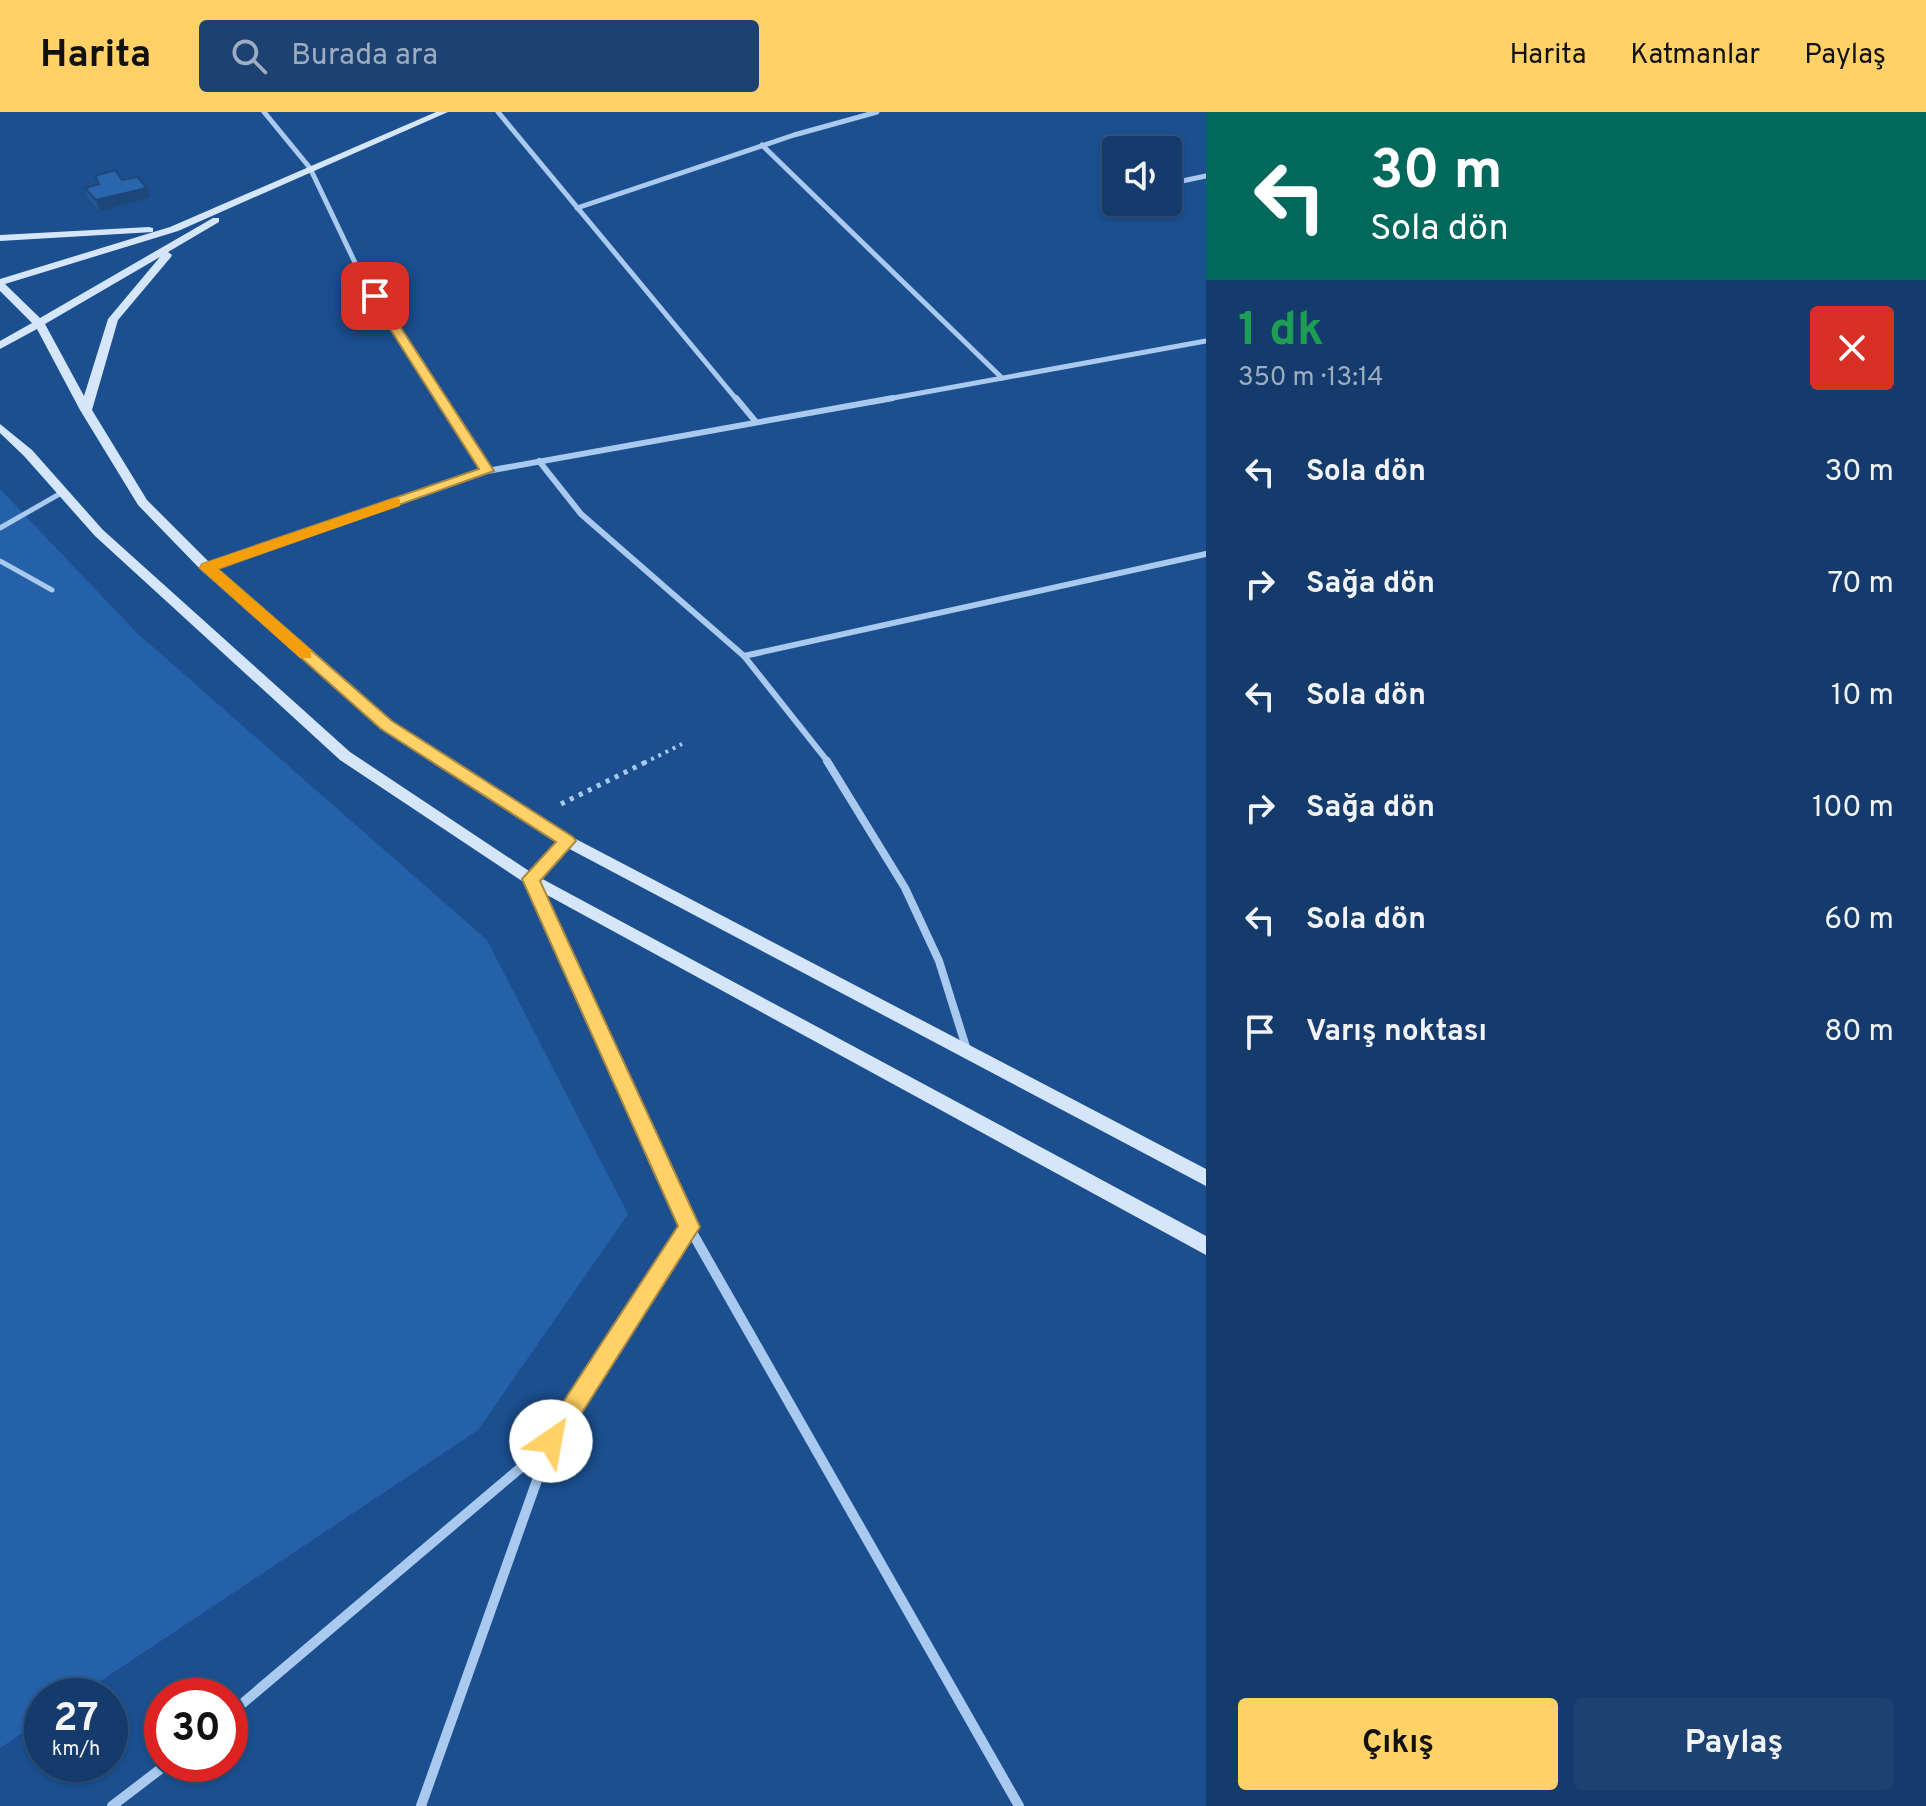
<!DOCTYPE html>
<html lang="tr">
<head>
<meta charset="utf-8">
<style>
  :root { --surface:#143b6b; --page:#1d4271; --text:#f1f3f6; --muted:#9dadc1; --line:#33557e; --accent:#ffd166 }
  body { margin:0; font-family:Overpass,sans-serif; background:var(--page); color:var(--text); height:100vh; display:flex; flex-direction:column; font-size:30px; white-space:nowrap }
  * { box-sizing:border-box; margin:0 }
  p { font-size:26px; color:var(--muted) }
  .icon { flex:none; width:44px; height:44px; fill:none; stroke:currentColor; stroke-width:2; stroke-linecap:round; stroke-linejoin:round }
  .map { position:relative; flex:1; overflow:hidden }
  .panel { display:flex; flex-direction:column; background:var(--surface); width:720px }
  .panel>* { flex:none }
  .hud { background:#00695c; color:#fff; overflow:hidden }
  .buttons { position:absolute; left:1102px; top:24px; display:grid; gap:16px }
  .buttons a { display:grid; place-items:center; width:80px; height:80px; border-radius:8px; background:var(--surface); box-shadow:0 2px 6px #0004,0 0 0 2px var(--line); font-size:40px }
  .speed { position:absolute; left:24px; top:1566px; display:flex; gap:16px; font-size:40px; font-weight:700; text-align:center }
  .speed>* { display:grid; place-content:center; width:104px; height:104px; border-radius:50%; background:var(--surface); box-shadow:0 2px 6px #0004,0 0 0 2px var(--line); line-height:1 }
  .speed small { font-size:20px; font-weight:400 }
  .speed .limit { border:12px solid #d22; background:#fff; color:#111 }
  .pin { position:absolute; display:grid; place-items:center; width:68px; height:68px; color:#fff; margin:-34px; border-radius:16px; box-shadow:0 4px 12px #0006 }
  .me { position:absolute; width:88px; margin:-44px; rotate:33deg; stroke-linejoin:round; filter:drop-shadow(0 0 6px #0008) }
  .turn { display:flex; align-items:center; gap:28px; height:168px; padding:0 32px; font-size:36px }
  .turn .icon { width:104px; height:104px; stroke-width:2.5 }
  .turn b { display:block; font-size:56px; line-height:68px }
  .round { display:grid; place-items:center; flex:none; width:84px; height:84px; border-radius:8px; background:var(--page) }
  .summary { display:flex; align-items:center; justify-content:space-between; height:136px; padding:0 32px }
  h1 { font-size:48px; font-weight:700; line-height:60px; color:#1e9e55 }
  .cta { display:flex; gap:16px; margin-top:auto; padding:16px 32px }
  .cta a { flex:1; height:92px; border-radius:8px; background:var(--accent); color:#111; font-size:32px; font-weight:700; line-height:92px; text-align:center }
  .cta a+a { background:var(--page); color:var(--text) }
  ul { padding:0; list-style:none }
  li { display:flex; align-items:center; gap:24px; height:112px; padding:0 32px }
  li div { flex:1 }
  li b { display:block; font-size:30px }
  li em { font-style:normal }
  header { display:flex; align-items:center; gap:48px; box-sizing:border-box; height:112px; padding:0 40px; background:var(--accent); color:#111 }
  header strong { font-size:38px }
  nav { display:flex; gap:44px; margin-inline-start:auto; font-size:28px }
  .search { width:560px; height:72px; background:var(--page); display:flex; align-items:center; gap:20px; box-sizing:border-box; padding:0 28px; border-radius:8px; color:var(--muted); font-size:30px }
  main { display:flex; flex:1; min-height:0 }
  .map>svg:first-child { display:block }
  .green { fill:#2461a8 }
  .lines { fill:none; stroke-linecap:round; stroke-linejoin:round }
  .path-far1 { stroke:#a9c9ee; stroke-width:4; stroke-dasharray:3 5; stroke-linecap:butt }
  .path { stroke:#a9c9ee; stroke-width:5; stroke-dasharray:4 6; stroke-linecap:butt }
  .lane { stroke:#a9c9ee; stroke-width:5 }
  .street-far3 { stroke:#a9c9ee; stroke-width:5 }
  .street-far2 { stroke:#a9c9ee; stroke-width:6 }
  .street-far1 { stroke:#a9c9ee; stroke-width:8 }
  .street { stroke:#a9c9ee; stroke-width:10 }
  .secondary { fill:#d6e6fa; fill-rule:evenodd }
  .wall { fill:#245895 }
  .shaded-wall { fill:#1d4779 }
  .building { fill:#2a66ad; stroke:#1d4779; stroke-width:2 }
  .route { fill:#ffd166; stroke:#a68842; stroke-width:2 }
  .slow { fill:#f59e0b }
</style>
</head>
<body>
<header>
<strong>Harita</strong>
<div class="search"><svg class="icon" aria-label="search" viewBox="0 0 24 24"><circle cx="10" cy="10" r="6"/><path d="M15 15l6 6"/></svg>Burada ara</div>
<nav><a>Harita</a><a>Katmanlar</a><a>Paylaş</a></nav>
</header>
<main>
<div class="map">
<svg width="1206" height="1694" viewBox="0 0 1206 1694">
  <rect width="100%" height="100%" fill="#1b4f8f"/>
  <!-- green -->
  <polygon class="green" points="0,377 137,521 487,828 628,1102 478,1318 78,1584 42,1584 42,1608 0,1636"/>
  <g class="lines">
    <!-- path-far1 -->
    <polyline class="path-far1" points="644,651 682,632"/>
    <!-- path -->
    <polyline class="path" points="561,692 648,649"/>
    <!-- lane -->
    <g class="lane">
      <polyline points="0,416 63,380"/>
      <polyline points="0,449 52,478"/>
    </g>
    <!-- street-far3 -->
    <g class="street-far3">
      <polyline points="264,0 310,56 359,159 441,288"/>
      <polyline points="498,0 737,288"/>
      <polyline points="762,33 1002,266"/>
      <polyline points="1168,72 1206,64"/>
      <polyline points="577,96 794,23 877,0"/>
      <polyline points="882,288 1206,229"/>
    </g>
    <!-- street-far2 -->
    <g class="street-far2">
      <polyline points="440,286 487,359"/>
      <polyline points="736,286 756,310"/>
      <polyline points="539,349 581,402 744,544 829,651"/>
      <polyline points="207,456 487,359 893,286"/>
      <polyline points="744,544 1206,442"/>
    </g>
    <!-- street-far1 -->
    <g class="street-far1">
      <polyline points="827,649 905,776 939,849 967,938"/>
      <polyline points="567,729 530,767 687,1111"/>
    </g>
    <!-- street -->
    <g class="street">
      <polyline points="689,1115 1019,1694"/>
      <polyline points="230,1602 551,1330"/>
      <polyline points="112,1694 167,1652"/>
      <polyline points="421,1694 551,1329 689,1115 686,1109"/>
    </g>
    <!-- secondary -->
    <g class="secondary">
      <path d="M 436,0 L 448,0 L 178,119 L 5,172 L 40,206 L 213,106 L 219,106 L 219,110 L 168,140 L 172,143 L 171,145 L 118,208 L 92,298 L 147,388 L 212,453 L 392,609 L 572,725 L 1206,1057 L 1206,1074 L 562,733 L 382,617 L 202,459 L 138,393 L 80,298 L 37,217 L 0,237 L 0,229 L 32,211 L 0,179 L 0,167 L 170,115 ZM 160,145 L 108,207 L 84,284 L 45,212 Z"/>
      <polygon points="149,115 153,116 153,120 0,129 0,123"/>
      <polygon points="0,312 32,338 103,418 350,640 535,763 1206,1124 1206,1143 525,771 340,648 95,424 24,344 0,321"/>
    </g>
  </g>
  <!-- wall -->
  <polygon class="wall" points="95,64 122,68 147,76 150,86 100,99 88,86 85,76 97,73"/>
  <!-- shaded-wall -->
  <polygon class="shaded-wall" points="147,76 150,86 100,99 96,88"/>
  <!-- building -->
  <polygon class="building" points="115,58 122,68 137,65 147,76 96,88 85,76 99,72 95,64"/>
  <!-- route -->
  <polygon class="route" points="371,182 379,182 494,359 218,457 392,609 573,725 576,729 540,769 700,1115 559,1337 551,1340 543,1337 540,1329 543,1321 678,1114 522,767 556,730 381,617 200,456 202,452 479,357 369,184"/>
  <!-- slow -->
  <polygon class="slow" points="395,386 400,387 400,394 218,457 311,538 311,546 300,546 200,456 202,452"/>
</svg>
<div class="buttons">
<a><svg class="icon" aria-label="sound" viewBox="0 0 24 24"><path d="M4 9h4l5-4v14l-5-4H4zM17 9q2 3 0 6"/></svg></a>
</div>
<div class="speed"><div>27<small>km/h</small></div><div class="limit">30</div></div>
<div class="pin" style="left:375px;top:184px;background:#d93025"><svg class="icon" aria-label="arrive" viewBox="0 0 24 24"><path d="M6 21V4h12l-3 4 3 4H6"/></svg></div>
<svg class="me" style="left:551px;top:1329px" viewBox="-20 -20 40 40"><circle r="19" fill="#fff"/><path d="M0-13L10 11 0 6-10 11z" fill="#ffd166"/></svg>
</div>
<section class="panel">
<div class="hud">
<div class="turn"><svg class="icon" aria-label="left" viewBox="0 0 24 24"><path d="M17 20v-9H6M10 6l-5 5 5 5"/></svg><div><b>30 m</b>Sola dön</div></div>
</div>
<div class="summary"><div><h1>1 dk</h1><p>350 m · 13:14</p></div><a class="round" style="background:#d93025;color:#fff"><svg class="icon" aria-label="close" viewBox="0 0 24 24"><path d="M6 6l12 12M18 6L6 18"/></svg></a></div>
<ul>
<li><svg class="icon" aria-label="left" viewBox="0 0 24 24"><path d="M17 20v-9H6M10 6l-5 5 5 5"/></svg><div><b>Sola dön</b></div><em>30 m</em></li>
<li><svg class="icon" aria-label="right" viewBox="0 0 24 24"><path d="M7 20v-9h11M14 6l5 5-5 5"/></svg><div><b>Sağa dön</b></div><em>70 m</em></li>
<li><svg class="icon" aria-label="left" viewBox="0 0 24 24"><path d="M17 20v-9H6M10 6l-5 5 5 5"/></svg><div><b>Sola dön</b></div><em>10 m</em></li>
<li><svg class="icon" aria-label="right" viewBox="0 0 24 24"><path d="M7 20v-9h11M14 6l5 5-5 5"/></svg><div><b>Sağa dön</b></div><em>100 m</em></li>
<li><svg class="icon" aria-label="left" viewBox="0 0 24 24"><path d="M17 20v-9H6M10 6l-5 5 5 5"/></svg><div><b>Sola dön</b></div><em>60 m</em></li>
<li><svg class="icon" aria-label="arrive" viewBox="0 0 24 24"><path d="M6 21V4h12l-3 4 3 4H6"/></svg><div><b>Varış noktası</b></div><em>80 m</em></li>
</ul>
<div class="cta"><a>Çıkış</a><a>Paylaş</a></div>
</section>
</main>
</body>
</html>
